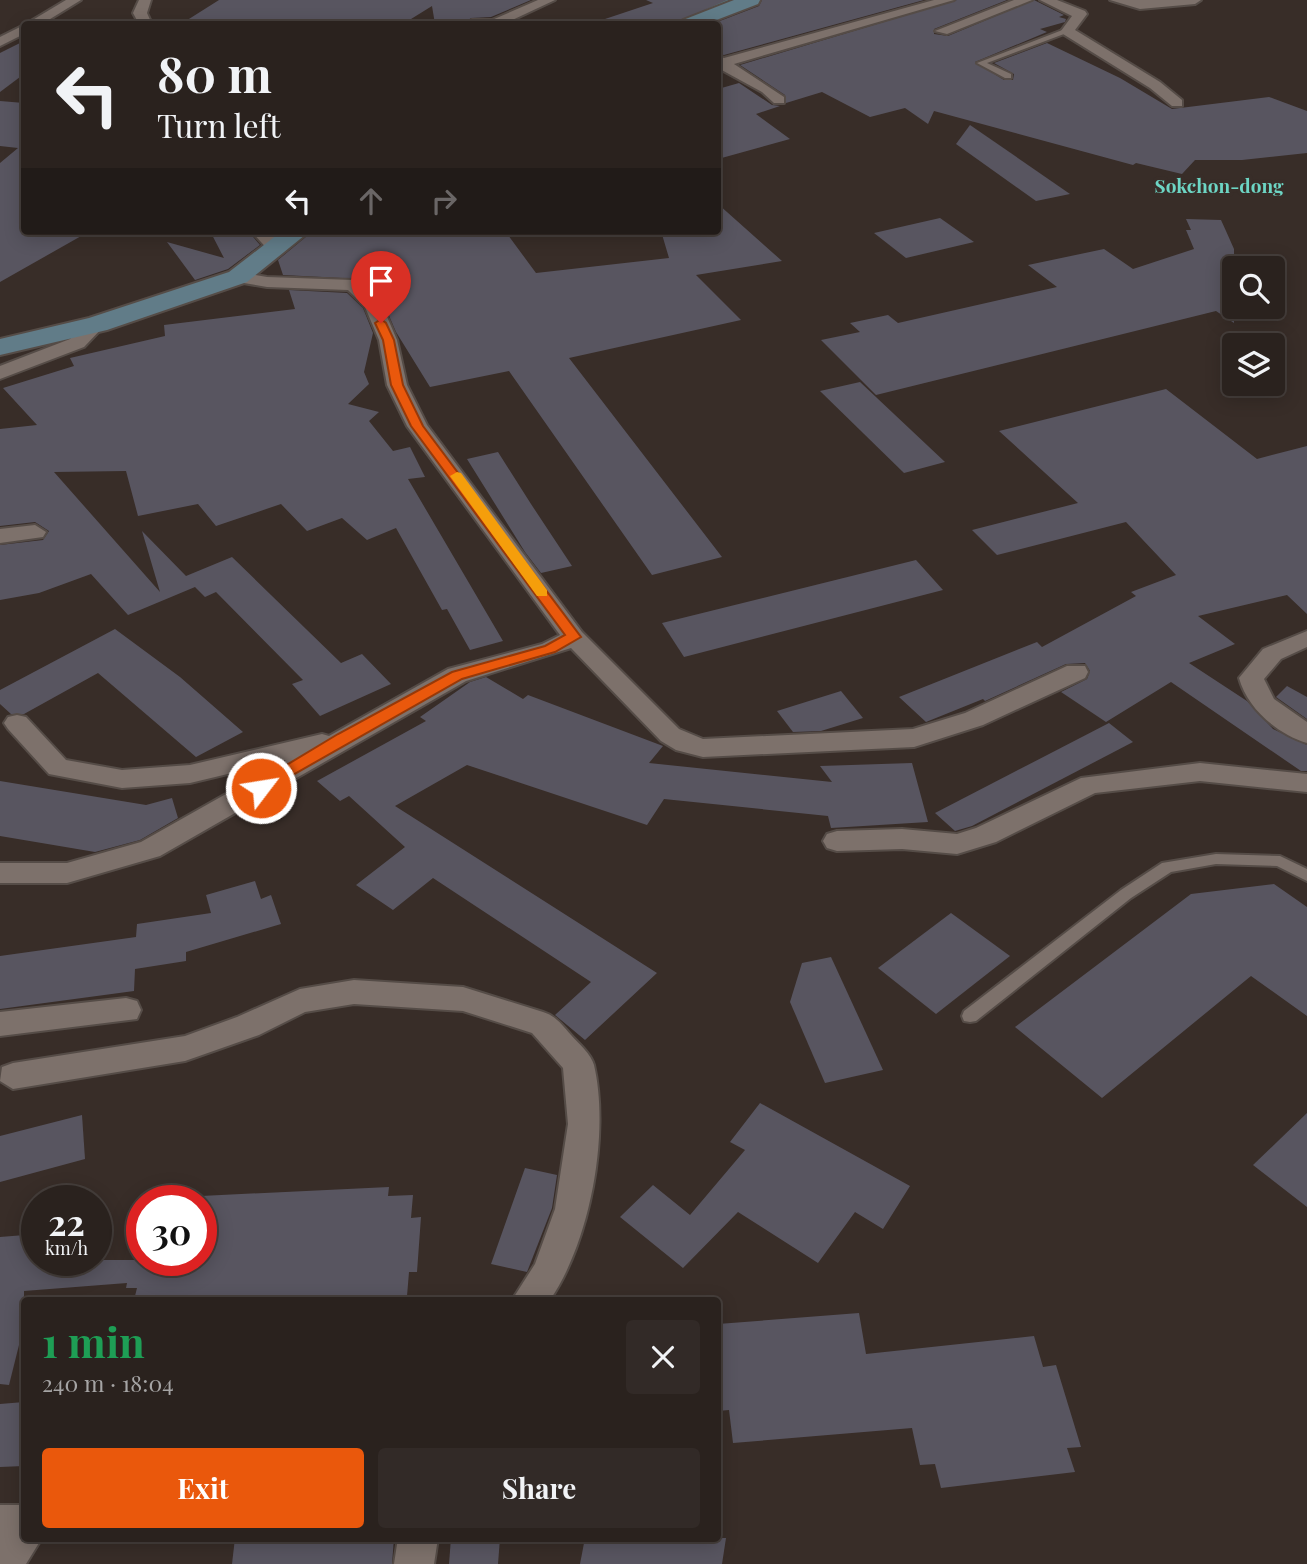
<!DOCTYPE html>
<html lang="en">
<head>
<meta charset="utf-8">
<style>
  :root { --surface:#2a221e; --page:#322a27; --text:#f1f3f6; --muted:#a5a4a4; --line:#463f3c; --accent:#ea580c }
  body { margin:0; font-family:"Playfair Display",serif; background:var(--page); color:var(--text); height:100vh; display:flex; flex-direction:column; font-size:26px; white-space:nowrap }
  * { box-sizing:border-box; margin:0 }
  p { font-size:23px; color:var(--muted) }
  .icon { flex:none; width:38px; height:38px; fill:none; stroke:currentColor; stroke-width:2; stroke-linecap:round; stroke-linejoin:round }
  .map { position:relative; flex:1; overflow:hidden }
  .sheet { position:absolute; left:21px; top:1297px; width:700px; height:245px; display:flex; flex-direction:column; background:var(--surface); border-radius:7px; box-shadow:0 4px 18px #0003,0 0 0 2px var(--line) }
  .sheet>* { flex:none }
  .banner { position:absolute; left:21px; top:21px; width:700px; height:214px; border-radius:7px; box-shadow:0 4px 18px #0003,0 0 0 2px var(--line); background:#2a221e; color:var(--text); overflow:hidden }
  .buttons { position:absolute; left:1222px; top:256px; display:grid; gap:14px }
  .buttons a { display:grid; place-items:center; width:63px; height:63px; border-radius:7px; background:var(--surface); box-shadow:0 4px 18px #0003,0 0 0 2px var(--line); font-size:35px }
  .speed { position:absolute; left:21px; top:1185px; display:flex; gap:14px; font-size:35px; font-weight:700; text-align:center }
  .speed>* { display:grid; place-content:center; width:91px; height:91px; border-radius:50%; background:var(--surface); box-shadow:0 4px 18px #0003,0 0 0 2px var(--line); line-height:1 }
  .speed small { font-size:18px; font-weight:400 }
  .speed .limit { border:10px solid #d22; background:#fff; color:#111 }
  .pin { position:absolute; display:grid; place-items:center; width:60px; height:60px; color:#fff; margin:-72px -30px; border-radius:50% 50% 50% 0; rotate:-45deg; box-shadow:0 0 7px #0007 }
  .pin .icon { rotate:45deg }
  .me { position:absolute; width:77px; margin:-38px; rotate:59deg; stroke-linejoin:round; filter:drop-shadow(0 0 5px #0008) }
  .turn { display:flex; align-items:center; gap:24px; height:147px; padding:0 21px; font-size:32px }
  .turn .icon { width:91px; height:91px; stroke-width:2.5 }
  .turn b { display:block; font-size:49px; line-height:60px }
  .lanes { display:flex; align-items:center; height:66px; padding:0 21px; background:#0003; justify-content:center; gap:35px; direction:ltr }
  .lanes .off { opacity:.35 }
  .round { display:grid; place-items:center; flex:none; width:74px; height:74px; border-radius:7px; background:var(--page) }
  .summary { display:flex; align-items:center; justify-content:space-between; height:119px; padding:0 21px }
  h1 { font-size:42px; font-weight:700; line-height:52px; color:#1e9e55 }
  .cta { display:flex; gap:14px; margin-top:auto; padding:14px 21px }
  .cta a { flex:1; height:80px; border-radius:7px; background:var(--accent); color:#fff; font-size:28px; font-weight:700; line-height:80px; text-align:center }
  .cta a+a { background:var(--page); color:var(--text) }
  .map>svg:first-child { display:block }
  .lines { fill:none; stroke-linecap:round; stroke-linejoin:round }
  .canal { fill:#547e83; fill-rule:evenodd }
  .building { fill:#585560 }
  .lane-casing { stroke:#554c47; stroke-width:4 }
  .street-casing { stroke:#554c47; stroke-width:4 }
  .secondary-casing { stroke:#554c47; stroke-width:4 }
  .lane { fill:#7d716b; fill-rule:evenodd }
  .street { fill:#7d716b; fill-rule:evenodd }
  .secondary { fill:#617c88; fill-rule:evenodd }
  .route { fill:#ea580c; stroke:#983908; stroke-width:2 }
  .slow { fill:#f59e0b }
  .labels { text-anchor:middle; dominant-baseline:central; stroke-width:7; stroke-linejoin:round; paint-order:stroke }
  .far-quarter-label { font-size:19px; font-weight:bold; fill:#6dd5c4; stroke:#382d28 }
</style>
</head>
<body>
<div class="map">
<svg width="1307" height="1564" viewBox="0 0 1307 1564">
  <rect width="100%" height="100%" fill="#382d28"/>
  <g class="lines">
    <!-- canal -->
    <polygon class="canal" points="718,0 742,0 719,12 707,12 704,8"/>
  </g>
  <!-- building -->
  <g class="building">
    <polygon points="219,0 531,0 491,17 471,18 463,24 435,24 432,6 403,24 181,24"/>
    <polygon points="646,0 727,0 673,24 606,24 605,19 653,3"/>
    <polygon points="762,0 924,0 724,55 718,54 718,24 712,24 759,6"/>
    <polygon points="957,0 1007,0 934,29 934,34 948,36 1034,0 1064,15 1059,17 1066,19 1065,22 1040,29 1047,32 975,62 1004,80 1013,80 1014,74 994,63 1047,43 1120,78 1172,109 1269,97 1307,111 1307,153 1242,160 1195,160 1182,174 1136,163 1133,165 934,111 928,124 905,108 870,117 822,92 786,103 785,95 740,65"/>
    <polygon points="24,41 24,74 0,92 0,53"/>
    <polygon points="739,83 772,105 780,106 756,114 790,139 718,159 718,89"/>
    <polygon points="0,101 24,103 24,231 90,231 0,282 0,163 18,148 0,146"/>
    <polygon points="970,125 1070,194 1036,201 956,144"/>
    <polygon points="718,204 782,261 696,275 741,320 569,358 722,557 652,575 509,371 430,387 396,332 384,304 361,279 283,275 278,260 313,231 505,231 536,273 669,258 661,231 718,231"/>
    <polygon points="940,218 974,242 906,258 874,233"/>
    <polygon points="1186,219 1221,220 1226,231 1234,249 1234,323 1216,311 876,395 821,340 860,332 850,323 888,315 898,323 1057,287 1028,265 1104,249 1133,269 1194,249 1186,230 1191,230"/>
    <polygon points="210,231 248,231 260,245 228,269 195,280 167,242 224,258"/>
    <polygon points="289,290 347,293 363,308 373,333 364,372 369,384 348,404 379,412 369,421 393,451 410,447 425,477 408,479 503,641 470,650 447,609 442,610 396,528 367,540 342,518 307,531 281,504 216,526 198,504 138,516 126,471 54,472 160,592 142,531 186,576 232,557 341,663 362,654 391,684 320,716 292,684 303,680 216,592 205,597 195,587 128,615 91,574 39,593 0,600 0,545 43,540 49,531 35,522 0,526 0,429 37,425 3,388 74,366 70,358 165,336 164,325 295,309"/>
    <polygon points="860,382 945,462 904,473 820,391"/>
    <polygon points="1166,389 1257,459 1307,446 1307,614 1287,595 1198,616 1235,644 1189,663 1247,701 1273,729 1307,745 1307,771 1301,771 1171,682 1106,722 1061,692 1087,679 1090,671 1085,663 1066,664 985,701 983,699 926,722 899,697 1037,642 1042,647 1136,596 1131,592 1176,575 1126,522 997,555 972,530 1078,503 999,431"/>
    <polygon points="498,452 531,504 572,566 541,573 525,552 467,459"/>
    <polygon points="916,560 943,590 684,657 662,623"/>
    <polygon points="115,629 180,677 243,732 196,757 98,673 24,714 11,714 0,704 0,690"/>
    <polygon points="486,677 523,699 528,695 663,746 649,763 832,782 820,766 912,763 928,822 831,828 828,816 664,799 647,825 467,765 395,806 657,973 585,1040 555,1015 591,982 433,878 393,910 356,885 405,847 349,796 340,801 317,781 426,721 420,717 470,682"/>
    <polygon points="1287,686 1307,697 1307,719 1276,697"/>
    <polygon points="841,691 863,718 821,731 793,732 777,711"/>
    <polygon points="1109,723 1133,742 972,826 955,831 935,813"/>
    <polygon points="0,781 146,805 172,798 178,818 140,840 95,852 0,836"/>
    <polygon points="255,881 261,899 271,895 281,924 186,952 186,961 135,969 134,991 0,1009 0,956 136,937 137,924 211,913 206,895"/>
    <polygon points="1274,884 1307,907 1307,1016 1251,976 1102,1098 1015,1027 1191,894"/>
    <polygon points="951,913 1010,956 936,1014 878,968"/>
    <polygon points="831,957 883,1070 825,1083 790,1002 802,963"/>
    <polygon points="760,1103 910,1186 883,1229 855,1212 818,1263 738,1212 683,1268 620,1217 653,1185 690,1215 745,1150 730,1142"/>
    <polygon points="1307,1113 1307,1207 1253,1165"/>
    <polygon points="82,1115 85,1159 0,1182 0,1136"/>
    <polygon points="525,1168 557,1175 552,1208 527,1272 491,1264"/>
    <polygon points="389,1187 388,1196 413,1195 411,1218 421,1217 417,1272 409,1272 407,1296 383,1297 383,1300 134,1300 137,1288 126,1288 127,1283 24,1291 24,1325 9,1385 0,1384 0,1237 37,1234 37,1260 201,1260 201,1196"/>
    <polygon points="859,1313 866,1354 1034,1336 1043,1367 1056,1365 1081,1447 1067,1448 1075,1472 941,1488 935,1464 920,1465 912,1428 733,1443 729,1410 718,1411 718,1324"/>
    <polygon points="24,1402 24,1466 0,1467 0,1404"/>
    <polygon points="235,1538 394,1538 392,1564 232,1564"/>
    <polygon points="451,1538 500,1538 498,1564 449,1564"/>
    <polygon points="585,1538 726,1538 722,1564 580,1564"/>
  </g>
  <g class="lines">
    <!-- lane casing -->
    <g class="lane-casing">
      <g id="lane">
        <polygon points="1065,29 1072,31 987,63 1011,74 1011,78 1005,78 977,63"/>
        <polygon points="1216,854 1280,856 1307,869 1307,881 1277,866 1216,864 1171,872 1131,898 976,1021 970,1022 964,1021 962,1016 964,1011 1121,890 1162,863"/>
      </g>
    </g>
    <!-- street casing -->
    <g class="street-casing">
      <g id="street">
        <polygon points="66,0 81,0 42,24 26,24"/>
        <polygon points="139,0 151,0 147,13 152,24 139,24 133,13"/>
        <polygon points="538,0 555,0 504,24 465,24 472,20 492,20"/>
        <polygon points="934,0 954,0 734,64 784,97 784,103 774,103 762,92 718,68 718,56 724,58"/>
        <polygon points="1014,0 1032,0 947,34 935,31"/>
        <polygon points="1040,0 1057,0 1085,11 1087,14 1075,30 1160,82 1182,100 1182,106 1172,106 1150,88 1063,34 1061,31 1072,16"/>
        <polygon points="1110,0 1201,0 1195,4 1140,9"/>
        <polygon points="24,25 24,34 0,46 0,37"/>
        <polygon points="251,231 269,231 285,248 282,252 270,252"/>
        <polygon points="238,272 267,277 353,280 359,281 382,305 397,340 407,385 427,425 582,632 679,729 703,739 913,729 965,713 1067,666 1085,666 1088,672 1085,678 983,725 914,747 703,757 676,750 661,741 571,648 466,681 160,856 67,883 0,883 0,863 67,863 141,842 286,760 190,783 122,788 49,774 8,729 4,723 8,717 17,715 26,717 66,760 122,770 190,765 322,734 329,736 448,669 542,644 560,635 407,426 387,385 379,340 365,307 348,290 267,287 232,281 229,277"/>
        <polygon points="97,318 106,324 84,347 0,379 0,366 70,339 90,320"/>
        <polygon points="35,525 46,532 43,537 0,543 0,529"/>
        <path d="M 1307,631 L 1307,647 L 1281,659 L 1264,679 L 1274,699 L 1307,722 L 1307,743 C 1277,734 1247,708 1239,678 L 1263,649 Z"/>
        <polygon points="1200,763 1307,774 1307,792 1200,781 1095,793 996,842 957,854 902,849 837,851 827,848 823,841 827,834 837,831 902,829 957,834 976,828 1081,778"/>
        <path d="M 354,980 L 463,987 L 543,1012 C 556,1016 562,1025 571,1035 C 579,1044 591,1054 594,1065 C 610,1134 590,1242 550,1300 L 512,1300 L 535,1264 L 555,1209 L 568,1124 L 563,1068 L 532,1033 L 463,1011 L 354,1004 L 305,1012 L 259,1035 L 185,1061 L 13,1089 L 0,1081 L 2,1067 L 13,1063 L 185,1036 L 237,1017 L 300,989 Z"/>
        <polygon points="126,998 137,1001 141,1010 137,1019 0,1036 0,1012"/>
        <polygon points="0,1505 24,1505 24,1538 42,1538 26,1564 0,1564"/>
        <polygon points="398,1538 438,1538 434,1564 394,1564"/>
      </g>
    </g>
    <!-- secondary casing -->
    <g class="secondary-casing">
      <g id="secondary">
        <polygon points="734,0 760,0 758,4 706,24 680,24 683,20"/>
        <polygon points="282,231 310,231 247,282 107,330 0,355 0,339 89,318 229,272"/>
      </g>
    </g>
    <!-- lane -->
    <use href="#lane" class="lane"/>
    <!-- street -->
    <use href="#street" class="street"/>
    <!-- secondary -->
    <use href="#secondary" class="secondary"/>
  </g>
  <!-- route -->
  <polygon class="route" points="381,319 386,323 394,340 403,385 423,426 581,637 555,652 462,679 261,793 253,788 255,784 338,734 452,672 545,646 565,635 411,426 391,385 383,340 375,323"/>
  <!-- slow -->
  <polygon class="slow" points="457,472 461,473 547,590 547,596 537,596 450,476"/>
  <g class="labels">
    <!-- far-quarter labels -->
    <g class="far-quarter-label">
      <text x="1219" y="185">Sokchon-dong</text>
    </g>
  </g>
</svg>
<div class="buttons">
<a><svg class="icon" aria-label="search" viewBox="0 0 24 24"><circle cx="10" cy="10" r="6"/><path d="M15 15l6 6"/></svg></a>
<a><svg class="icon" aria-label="layers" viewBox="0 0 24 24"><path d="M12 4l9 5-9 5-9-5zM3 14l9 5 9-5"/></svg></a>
</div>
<div class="speed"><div>22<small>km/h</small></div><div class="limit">30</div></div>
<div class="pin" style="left:381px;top:323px;background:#d93025"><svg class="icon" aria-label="arrive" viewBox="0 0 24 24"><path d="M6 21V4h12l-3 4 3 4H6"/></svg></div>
<svg class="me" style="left:261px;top:788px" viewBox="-20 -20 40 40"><circle r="17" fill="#ea580c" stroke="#fff" stroke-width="3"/><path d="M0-11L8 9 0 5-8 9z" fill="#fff"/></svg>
<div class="banner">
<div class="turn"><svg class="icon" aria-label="left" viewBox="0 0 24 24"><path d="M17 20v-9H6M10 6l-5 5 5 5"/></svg><div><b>80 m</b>Turn left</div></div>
<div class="lanes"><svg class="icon" aria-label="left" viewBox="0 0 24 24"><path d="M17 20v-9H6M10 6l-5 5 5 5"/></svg><svg class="icon off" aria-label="ahead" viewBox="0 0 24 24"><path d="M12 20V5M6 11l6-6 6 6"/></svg><svg class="icon off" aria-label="right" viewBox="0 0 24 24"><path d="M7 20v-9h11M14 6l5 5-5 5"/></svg></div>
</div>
<section class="sheet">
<div class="summary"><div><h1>1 min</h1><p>240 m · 18:04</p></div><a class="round"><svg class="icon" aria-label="close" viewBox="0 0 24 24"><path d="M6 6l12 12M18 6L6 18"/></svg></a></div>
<div class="cta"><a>Exit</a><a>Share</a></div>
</section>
</div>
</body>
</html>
